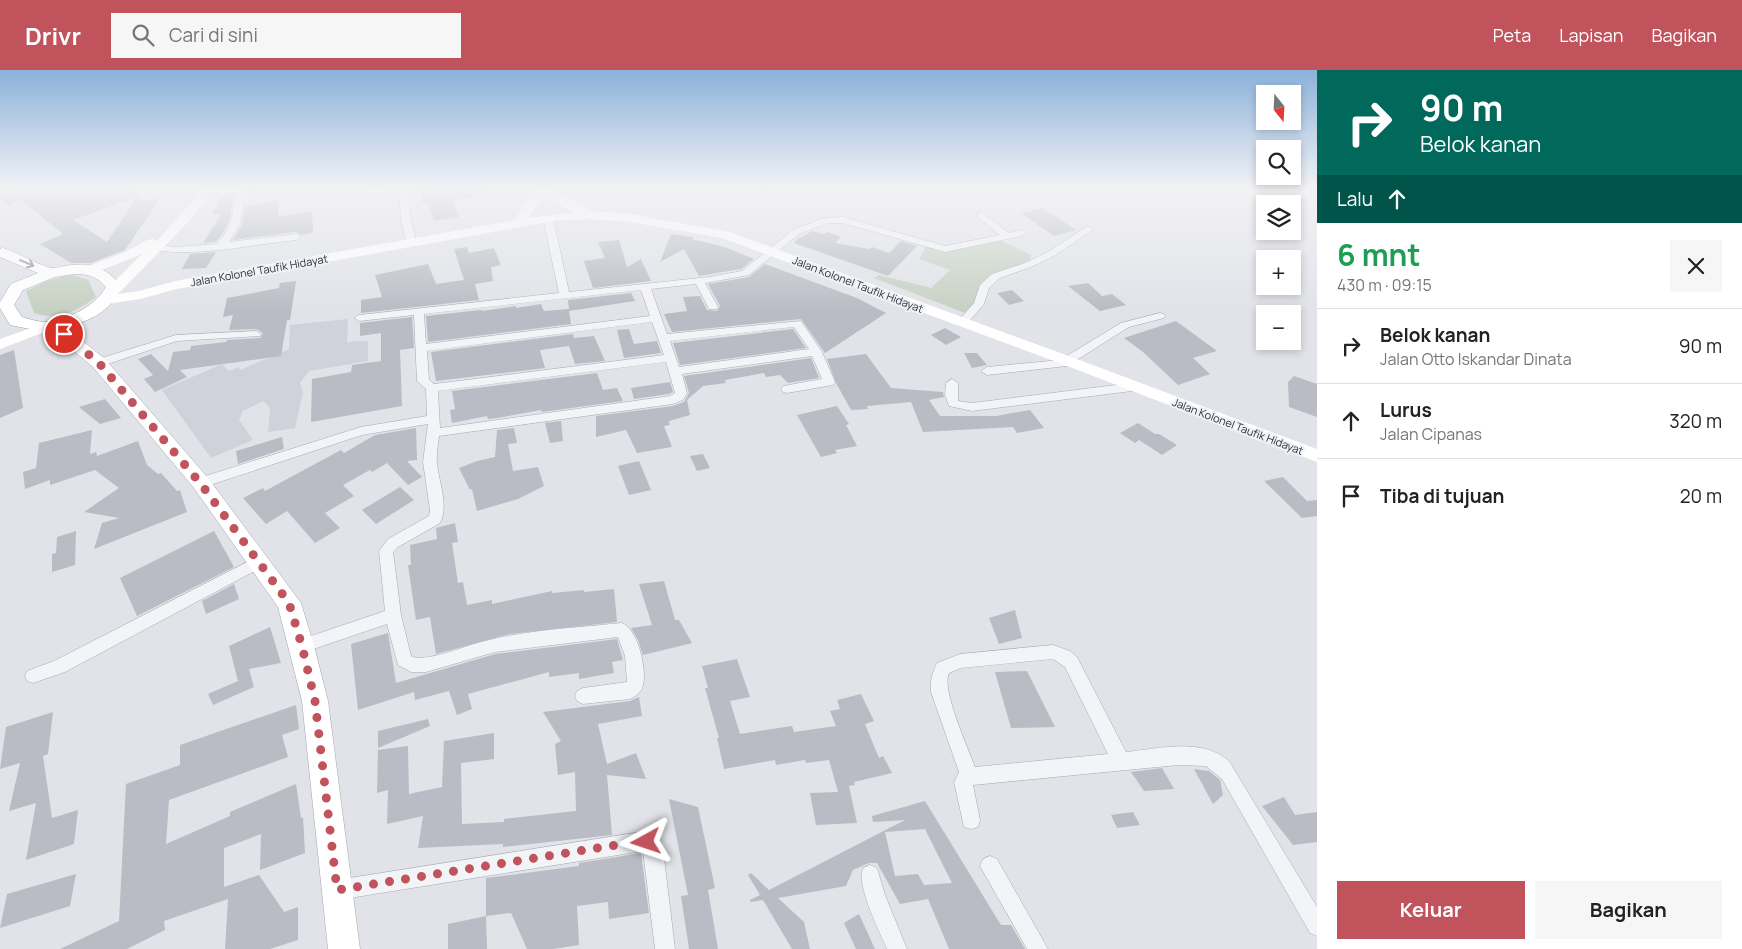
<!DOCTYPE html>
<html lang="id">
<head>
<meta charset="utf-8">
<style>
  :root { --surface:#fff; --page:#f6f6f6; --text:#222; --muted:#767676; --line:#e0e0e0; --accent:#c0535c }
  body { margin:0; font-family:Manrope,sans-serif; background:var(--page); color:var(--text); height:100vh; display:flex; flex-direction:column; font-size:19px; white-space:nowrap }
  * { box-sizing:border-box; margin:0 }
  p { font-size:16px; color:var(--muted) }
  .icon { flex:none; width:28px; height:28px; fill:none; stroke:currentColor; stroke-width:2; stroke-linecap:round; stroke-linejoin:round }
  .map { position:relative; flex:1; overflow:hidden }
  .drawer { display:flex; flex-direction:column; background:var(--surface); width:425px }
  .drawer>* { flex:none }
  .top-card { background:#00695c; color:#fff; overflow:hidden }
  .needle { width:32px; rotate:162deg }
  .fabs { position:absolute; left:1256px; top:15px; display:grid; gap:10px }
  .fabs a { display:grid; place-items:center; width:45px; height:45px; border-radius:0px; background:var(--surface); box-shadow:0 2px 8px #0003; font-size:25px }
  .pin { position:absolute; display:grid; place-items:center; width:42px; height:42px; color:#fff; margin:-21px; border:2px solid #fff; border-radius:50%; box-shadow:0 1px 5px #0007 }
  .me { position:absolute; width:55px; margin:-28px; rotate:265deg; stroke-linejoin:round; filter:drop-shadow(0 0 4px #0008) }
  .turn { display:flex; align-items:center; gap:18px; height:105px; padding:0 20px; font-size:22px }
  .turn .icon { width:65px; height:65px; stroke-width:2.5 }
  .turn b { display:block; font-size:35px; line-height:42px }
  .then { display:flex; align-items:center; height:48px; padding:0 20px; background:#0003; gap:10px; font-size:19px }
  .round { display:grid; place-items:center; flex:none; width:52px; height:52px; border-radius:0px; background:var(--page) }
  .head { display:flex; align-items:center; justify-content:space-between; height:85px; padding:0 20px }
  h1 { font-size:30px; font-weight:700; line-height:38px; color:#1e9e55 }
  .button { display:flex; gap:10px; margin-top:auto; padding:10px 20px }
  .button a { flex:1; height:58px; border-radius:0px; background:var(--accent); color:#fff; font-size:20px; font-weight:700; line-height:58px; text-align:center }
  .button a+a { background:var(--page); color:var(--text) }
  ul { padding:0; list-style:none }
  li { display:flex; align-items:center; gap:15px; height:75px; padding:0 20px; border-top:1px solid var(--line) }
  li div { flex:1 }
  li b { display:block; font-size:19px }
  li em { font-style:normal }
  header { display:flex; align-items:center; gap:30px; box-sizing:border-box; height:70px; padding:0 25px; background:var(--accent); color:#fff }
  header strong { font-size:24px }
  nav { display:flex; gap:28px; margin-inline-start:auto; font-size:18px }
  .search { width:350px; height:45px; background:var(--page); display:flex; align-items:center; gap:12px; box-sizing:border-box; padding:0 18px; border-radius:0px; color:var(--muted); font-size:19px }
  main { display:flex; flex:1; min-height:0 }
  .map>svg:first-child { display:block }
  .built { fill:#cfd2da }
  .green { fill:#c6d1c3 }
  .building { fill:#b9bcc4; fill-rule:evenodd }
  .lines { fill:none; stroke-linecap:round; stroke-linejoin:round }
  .street-casing { stroke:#a7aab2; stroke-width:1 }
  .primary-casing { stroke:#a1a7b3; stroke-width:1 }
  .street { fill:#f3f4f7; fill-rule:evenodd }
  .secondary { fill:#fff; fill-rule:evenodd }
  .primary { fill:#fff; fill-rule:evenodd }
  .oneway { stroke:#95989e }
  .route { stroke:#c0535c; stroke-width:9; stroke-dasharray:0 16.2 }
  .labels { text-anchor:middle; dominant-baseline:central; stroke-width:4; stroke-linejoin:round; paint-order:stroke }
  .far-street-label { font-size:11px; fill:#2b313e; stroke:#f0f2f6 }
</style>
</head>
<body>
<header>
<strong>Drivr</strong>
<div class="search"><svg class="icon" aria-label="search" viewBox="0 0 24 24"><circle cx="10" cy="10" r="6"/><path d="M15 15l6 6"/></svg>Cari di sini</div>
<nav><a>Peta</a><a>Lapisan</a><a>Bagikan</a></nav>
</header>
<main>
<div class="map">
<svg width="1317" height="879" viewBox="0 0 1317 879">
  <rect width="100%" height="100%" fill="#e1e3e8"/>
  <!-- built -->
  <polygon class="built" points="348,249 347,272 368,271 368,291 309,301 300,313 303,322 295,358 268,362 270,338 263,331 243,341 239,350 253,370 211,388 162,320 222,294 229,301 239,297 240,300 289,279 290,255"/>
  <!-- green -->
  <g class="green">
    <polygon points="1000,170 1031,185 1028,195 995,206 979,234 965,243 874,208 879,205 931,218 950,200 919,189 926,176 951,181"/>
    <path d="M 70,204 L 88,210 L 96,227 C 78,241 56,251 34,243 L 26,221 L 47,211 Z"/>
  </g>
  <!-- building -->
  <g class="building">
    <path d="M 5,118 L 129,118 L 145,131 L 160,129 L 125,180 L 91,193 L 71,193 L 40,174 L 63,164 L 21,130 L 8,135 L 0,129 L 0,122 L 7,120 ZM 137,127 L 107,172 L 73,150 Z"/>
    <polygon points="422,118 484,118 484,125 453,130 459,147 434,151 428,133 422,133"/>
    <polygon points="233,126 230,149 225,160 216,172 203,173 221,144 212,145 220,127"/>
    <polygon points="278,130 278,147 312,141 313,163 301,165 296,162 233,170 242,154 245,137"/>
    <polygon points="1043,138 1076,160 1054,166 1021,143"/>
    <polygon points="812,161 823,164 828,162 841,167 835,173 869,179 872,177 889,183 901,171 917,176 888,206 794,173 799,167 802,167"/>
    <polygon points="671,164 693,167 692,169 725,177 754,189 741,199 699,206 684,179 660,192"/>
    <polygon points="619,170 627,197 641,189 651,211 593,218 584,191 605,188 598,172"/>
    <polygon points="467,177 469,183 494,178 501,195 491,197 493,211 475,214 479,230 361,243 361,230 382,227 375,205 428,194 436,214 464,210 454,179"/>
    <polygon points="216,182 206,198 182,199 190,184"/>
    <polygon points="765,194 857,228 886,243 825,283 801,249 672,262 664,244 687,241 683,227 700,226 707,240 717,241 720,236 708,214 749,207"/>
    <polygon points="296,211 290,250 287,250 281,286 180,300 187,307 155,322 144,309 153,305 138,289 151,284 168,301 173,282 190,280 191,276 226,272 227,270 260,268 263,263 256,259 229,260 233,245 223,247 227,228 279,218 280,213"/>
    <polygon points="1088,213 1102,226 1112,224 1126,235 1100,241 1068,216"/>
    <polygon points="1012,220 1024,231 1009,235 997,223"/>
    <polygon points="631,223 635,231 569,241 571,254 428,272 426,246 481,240 482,241 516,236 516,238 541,234 544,241 569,239 568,230"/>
    <polygon points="412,247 414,278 400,280 402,336 311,352 312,309 351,302 352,295 381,291 381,263 360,266 360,253"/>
    <polygon points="1176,251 1217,281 1193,288 1210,304 1178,315 1143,282 1124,268"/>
    <polygon points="945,258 961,267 946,275 931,265"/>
    <polygon points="629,259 634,274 657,271 661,283 624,288 617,260"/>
    <polygon points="793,259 806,278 680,295 673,273"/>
    <polygon points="573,264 574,268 594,266 605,291 575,294 569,276 540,280 545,298 436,311 431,282"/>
    <polygon points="14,280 23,338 0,348 0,285"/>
    <polygon points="964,283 977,283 987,295 972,298"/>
    <polygon points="866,284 891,318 943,322 944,327 929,330 940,346 996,346 1030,340 1044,358 1017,363 1013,357 923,362 911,332 867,336 868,339 851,340 836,313 827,289"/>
    <polygon points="811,288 819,308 788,313 780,305 766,307 764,303 725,310 726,313 703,316 687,330 690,345 669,351 670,355 664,356 672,377 637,383 626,360 596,367 596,346 673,336 684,332 689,323 684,306"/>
    <polygon points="597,303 603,320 617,318 623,331 542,342 541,340 497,348 488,349 487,346 452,353 450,340 455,339 452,321"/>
    <polygon points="1294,306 1317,314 1317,347 1289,337 1288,312"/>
    <polygon points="670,312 673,322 669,324 634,329 631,318"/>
    <polygon points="105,329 121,348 100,354 79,337"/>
    <polygon points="837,336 849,354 846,355 857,376 835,380 837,383 821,387 797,345"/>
    <polygon points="561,351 563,371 550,373 545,353"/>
    <polygon points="1138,353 1155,364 1159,364 1177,375 1162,385 1139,370 1135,373 1120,363"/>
    <polygon points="416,358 417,390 407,391 422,407 408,415 387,393 372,402 370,400 343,415 354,426 325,443 340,458 315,473 287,441 266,454 243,428 263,418 265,421 341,380 344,383 375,365"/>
    <polygon points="514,358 517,373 508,374 513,401 538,397 544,416 518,429 477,441 472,419 470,420 459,398 477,391 495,387 497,360"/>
    <polygon points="92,360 90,384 96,382 97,386 138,371 147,395 158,404 161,403 177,421 180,420 187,442 94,479 102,453 119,448 84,442 119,418 95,400 50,415 50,410 25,419 23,402 36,398 39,373"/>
    <polygon points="282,367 284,379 238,394 236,381"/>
    <polygon points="703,384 710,398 697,401 690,386"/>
    <polygon points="639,391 651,420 629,425 618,396"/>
    <polygon points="1283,407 1307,431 1317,430 1317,446 1302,448 1264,411"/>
    <polygon points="400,417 414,430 376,454 362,440"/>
    <polygon points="455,453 458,472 452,473 458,513 463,512 467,535 492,530 492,534 552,521 552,523 584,520 584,522 614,519 617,552 510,564 436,584 430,547 416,550 408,495 411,495 410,475 437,469 436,458"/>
    <polygon points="76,461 75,495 52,502 52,484 56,483 57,467"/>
    <polygon points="214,461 234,497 137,546 120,508"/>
    <polygon points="664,511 675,550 679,550 692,573 643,585 638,570 631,558 652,555 639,514"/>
    <polygon points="234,514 239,529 206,544 202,531"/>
    <polygon points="1015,540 1022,568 999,574 989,548"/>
    <polygon points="270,557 281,593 249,599 254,617 213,635 208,624 238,611 229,576"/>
    <polygon points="388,563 396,613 495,584 617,569 623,590 612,592 614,603 579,609 579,603 549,607 549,602 468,624 472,639 457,645 449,621 415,630 414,622 358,640 351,574"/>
    <polygon points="737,589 750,627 730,631 740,664 792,656 794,662 836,656 830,641 840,639 837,630 861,624 874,651 865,654 879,688 883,686 892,703 854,712 855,715 849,716 857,753 816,755 810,723 838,722 829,690 806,693 805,690 776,695 775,690 724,699 717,668 719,668 705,618 708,618 702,596"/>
    <polygon points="1027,601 1055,657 1011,658 995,602"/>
    <polygon points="639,627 642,646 598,654 607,694 636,683 646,709 607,705 612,765 503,777 503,774 418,778 423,746 387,754 388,720 377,723 378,680 408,676 409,724 442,717 444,671 494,663 494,689 461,693 462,754 504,752 504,749 576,741 575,702 558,705 555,674 561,671 543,642 630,631"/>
    <polygon points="296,635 299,659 282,665 288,687 169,730 166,774 230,746 230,742 296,714 301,748 303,747 305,783 260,800 261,764 224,778 224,817 259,805 284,842 298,837 298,870 270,879 225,879 228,829 164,851 165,860 127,879 60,879 119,851 126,714 180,695 180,675"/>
    <polygon points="53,642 48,684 43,686 52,748 78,740 74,774 26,790 36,733 9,741 20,693 0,699 6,657"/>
    <polygon points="428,649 430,656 378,678 378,661"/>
    <polygon points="1162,698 1174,719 1144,721 1131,702"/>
    <polygon points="1194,699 1209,701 1220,710 1223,725 1213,734"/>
    <polygon points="1284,727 1295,745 1317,742 1317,772 1293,775 1262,736"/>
    <polygon points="669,729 698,737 715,818 708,820 718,879 689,879 681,826 688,825"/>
    <path d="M 925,731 L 1001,855 L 1011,855 L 1025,879 L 949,879 L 928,829 L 900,834 L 877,793 L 869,793 L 853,800 L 846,816 L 778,828 L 804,852 L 810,879 L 792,879 L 763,830 L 751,832 L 750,830 L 760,825 L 748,805 L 751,803 L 769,820 L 905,750 L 873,752 L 872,746 ZM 925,759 L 952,813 L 924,815 L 918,804 L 895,806 L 885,762 Z"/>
    <polygon points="1133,742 1140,755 1117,758 1111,745"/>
    <polygon points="641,783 649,843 609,849 608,832 577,836 579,875 553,879 527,879 511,843 486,846 486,808 579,796 579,793"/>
    <polygon points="76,804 70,836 0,858 7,824"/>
    <polygon points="859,844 875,879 856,879 844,853"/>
    <polygon points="486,846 487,879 448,879 448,854"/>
  </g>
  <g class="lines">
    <!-- street casing -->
    <g class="street-casing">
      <g id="street">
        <path d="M 195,118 L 246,118 L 240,154 L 229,172 L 296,164 L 301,167 L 296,170 C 249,175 190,189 145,178 L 143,176 L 148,173 L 175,177 L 217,174 C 235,155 231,144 236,122 L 199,122 L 196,121 Z"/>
        <polygon points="379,118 407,118 411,151 417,174 415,176 412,177 407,174 401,151 399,120 359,126 355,123 359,120"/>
        <path d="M 981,142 L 1009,163 L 1021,160 L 1026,163 L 1021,166 L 945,182 L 843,153 L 828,153 L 799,164 L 749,205 L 705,213 L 718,237 L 717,239 L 709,239 L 696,214 L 651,219 L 667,264 L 801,251 L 822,282 L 835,312 L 833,315 L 787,323 L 783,322 L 781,319 L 783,316 L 822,309 L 812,286 L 682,304 L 687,323 L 683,330 L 673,334 L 439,366 C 438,375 436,385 437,394 C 439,412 449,436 440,453 L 398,477 L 393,482 L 401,545 L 411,586 C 423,593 460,578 474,574 C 522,560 573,558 622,553 C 638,559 647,599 643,615 C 642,622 636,626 630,629 L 583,634 L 577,631 L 575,626 L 577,621 L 583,618 L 627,612 L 625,586 L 618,567 L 495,582 L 426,602 L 411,602 L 398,595 L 387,554 L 302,583 L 296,581 L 294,576 L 296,571 L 385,541 L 379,481 L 388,469 L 429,446 L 430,440 L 423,392 L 428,354 L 362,365 L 201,418 L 196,417 L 194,413 L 196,409 L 361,357 L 427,346 L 426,319 L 417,311 L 414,245 L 359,251 L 354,248 L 359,245 L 559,223 L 543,148 L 545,146 L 548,145 L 553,148 L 569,222 L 709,207 L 742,201 L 793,160 L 824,148 L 843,147 L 945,176 L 1000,165 L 978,147 L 976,145 ZM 641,220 L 650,246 L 426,274 L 424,244 ZM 652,252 L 664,285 L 434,314 L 429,310 L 427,281 ZM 794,257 L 809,279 L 679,297 L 670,271 ZM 666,292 L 675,323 L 670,326 L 440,358 L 438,321 Z"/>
        <polygon points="1088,156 1093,159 1091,161 1054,186 1031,197 1000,208 989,218 984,234 966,255 958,255 957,253 958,251 974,233 980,215 992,204 1025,193 1048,182"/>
        <polygon points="1160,243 1164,244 1165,246 1164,248 1129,257 1067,296 987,305 981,301 987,297 1060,290 1121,253"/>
        <polygon points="256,261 261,264 260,266 177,271 99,297 93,293 95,290 176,265"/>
        <polygon points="952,309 958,313 958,331 972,333 1132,313 1138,317 1132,321 972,341 949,336 945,325 946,313"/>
        <polygon points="259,486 264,488 266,492 264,496 65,602 33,613 27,611 25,606 27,601 54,591"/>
        <path d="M 1053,575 L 1070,581 L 1077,587 L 1126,682 C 1159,679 1201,667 1229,691 L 1317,837 L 1317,866 L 1310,863 L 1222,709 L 1206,696 L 1178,695 L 973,715 L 980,750 L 978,757 L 971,759 L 964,757 L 954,712 L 959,702 L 931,622 C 930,610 932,604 937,593 L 960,584 ZM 1053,589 L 1065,597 L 1108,684 L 975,697 C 968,678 941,619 949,603 L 961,598 Z"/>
        <polygon points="641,762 657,767 663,780 675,879 655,879 643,781 337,830 330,827 327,820 330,813 337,810"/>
        <polygon points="990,786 997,789 1048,879 1027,879 980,796 983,789"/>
        <path d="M 870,795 L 877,798 L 885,825 L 907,879 L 887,879 C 879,860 856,816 863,798 Z"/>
      </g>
    </g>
    <!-- primary casing -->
    <g class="primary-casing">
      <path id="primary" d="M 3,178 C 17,182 41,197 53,198 C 59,198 66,195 72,195 C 93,192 110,200 122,217 C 109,242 93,250 65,257 L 105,289 L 208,408 L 301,533 L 314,576 L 328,631 L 360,879 L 328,879 L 302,631 L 278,537 L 194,418 L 93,297 L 50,261 L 45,262 L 10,255 L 0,238 L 0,232 L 11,214 L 38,203 L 0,187 L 0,179 ZM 74,204 C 89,204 96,206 106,217 C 95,236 68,250 46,252 C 38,252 29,249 22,247 L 14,235 L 23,220 L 55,207 Z"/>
    </g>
    <!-- street -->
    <use href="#street" class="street"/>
    <!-- secondary -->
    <g class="secondary">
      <path d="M 204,118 L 216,118 C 187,157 151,189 118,224 L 139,221 L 175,211 L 515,150 L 535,118 L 540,118 L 557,122 L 592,141 L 630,144 L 730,162 L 1074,288 L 1317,379 L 1317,392 L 1062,294 L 722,168 L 630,152 L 589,149 L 560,150 L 177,219 L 140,229 L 107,234 L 102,233 L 100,230 L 105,226 L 103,224 L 105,221 L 142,184 L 94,203 L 89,202 L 87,199 L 89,196 L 125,182 L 147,170 L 152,169 L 157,171 ZM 542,126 L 574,142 L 529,148 Z"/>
      <polygon points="45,253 50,254 52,257 50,260 0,279 0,269"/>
    </g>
    <!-- primary -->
    <use href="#primary" class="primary"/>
  </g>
  <!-- one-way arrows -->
  <defs><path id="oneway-shaft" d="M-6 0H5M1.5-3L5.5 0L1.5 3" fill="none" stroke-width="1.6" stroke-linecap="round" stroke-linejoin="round" transform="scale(1.25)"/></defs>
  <use class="oneway" href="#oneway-shaft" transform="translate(27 193) rotate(23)"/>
  <!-- sky -->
  <linearGradient id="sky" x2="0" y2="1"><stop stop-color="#8bb2da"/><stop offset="0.49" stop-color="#f2f2f5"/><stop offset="1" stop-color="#f2f2f5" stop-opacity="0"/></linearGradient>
  <rect width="1317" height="241" fill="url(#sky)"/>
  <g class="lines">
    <!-- route -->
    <polyline class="route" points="64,264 99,293 201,414 289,533 302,576 315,631 337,820 641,771 646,772"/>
  </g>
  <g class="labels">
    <!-- far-street labels -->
    <g class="far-street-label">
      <text transform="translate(259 200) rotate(-10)">Jalan Kolonel Taufik Hidayat</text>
      <text transform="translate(858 214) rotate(21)">Jalan Kolonel Taufik Hidayat</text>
      <text transform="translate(1238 356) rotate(21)">Jalan Kolonel Taufik Hidayat</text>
    </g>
  </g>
</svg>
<div class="fabs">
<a><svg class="needle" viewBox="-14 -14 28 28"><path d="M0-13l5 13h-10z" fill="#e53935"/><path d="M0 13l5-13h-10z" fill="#767676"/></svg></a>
<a><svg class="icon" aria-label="search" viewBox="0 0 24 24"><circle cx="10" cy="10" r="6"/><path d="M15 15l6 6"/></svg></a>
<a><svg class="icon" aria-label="layers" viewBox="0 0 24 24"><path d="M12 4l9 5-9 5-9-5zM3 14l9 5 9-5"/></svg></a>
<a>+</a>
<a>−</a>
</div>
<div class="pin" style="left:64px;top:264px;background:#d93025"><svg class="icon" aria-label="arrive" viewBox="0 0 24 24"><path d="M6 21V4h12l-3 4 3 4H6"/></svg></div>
<svg class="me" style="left:646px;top:772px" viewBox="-20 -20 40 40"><path d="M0-17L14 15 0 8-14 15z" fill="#c0535c" stroke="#fff" stroke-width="4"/></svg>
</div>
<section class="drawer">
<div class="top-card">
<div class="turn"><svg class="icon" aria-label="right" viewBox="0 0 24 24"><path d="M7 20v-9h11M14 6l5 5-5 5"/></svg><div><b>90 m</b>Belok kanan</div></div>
<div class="then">Lalu<svg class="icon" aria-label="ahead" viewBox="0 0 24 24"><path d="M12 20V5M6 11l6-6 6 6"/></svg></div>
</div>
<div class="head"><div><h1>6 mnt</h1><p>430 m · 09:15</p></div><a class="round"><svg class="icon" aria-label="close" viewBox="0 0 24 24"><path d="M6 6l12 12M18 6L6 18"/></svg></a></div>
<ul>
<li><svg class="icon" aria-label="right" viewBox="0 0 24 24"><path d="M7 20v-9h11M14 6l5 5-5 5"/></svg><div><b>Belok kanan</b><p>Jalan Otto Iskandar Dinata</p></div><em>90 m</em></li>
<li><svg class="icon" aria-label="ahead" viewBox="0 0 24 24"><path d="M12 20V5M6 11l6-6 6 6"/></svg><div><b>Lurus</b><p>Jalan Cipanas</p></div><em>320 m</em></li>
<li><svg class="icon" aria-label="arrive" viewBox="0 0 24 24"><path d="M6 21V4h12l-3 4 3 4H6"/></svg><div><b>Tiba di tujuan</b></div><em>20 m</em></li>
</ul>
<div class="button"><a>Keluar</a><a>Bagikan</a></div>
</section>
</main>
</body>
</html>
